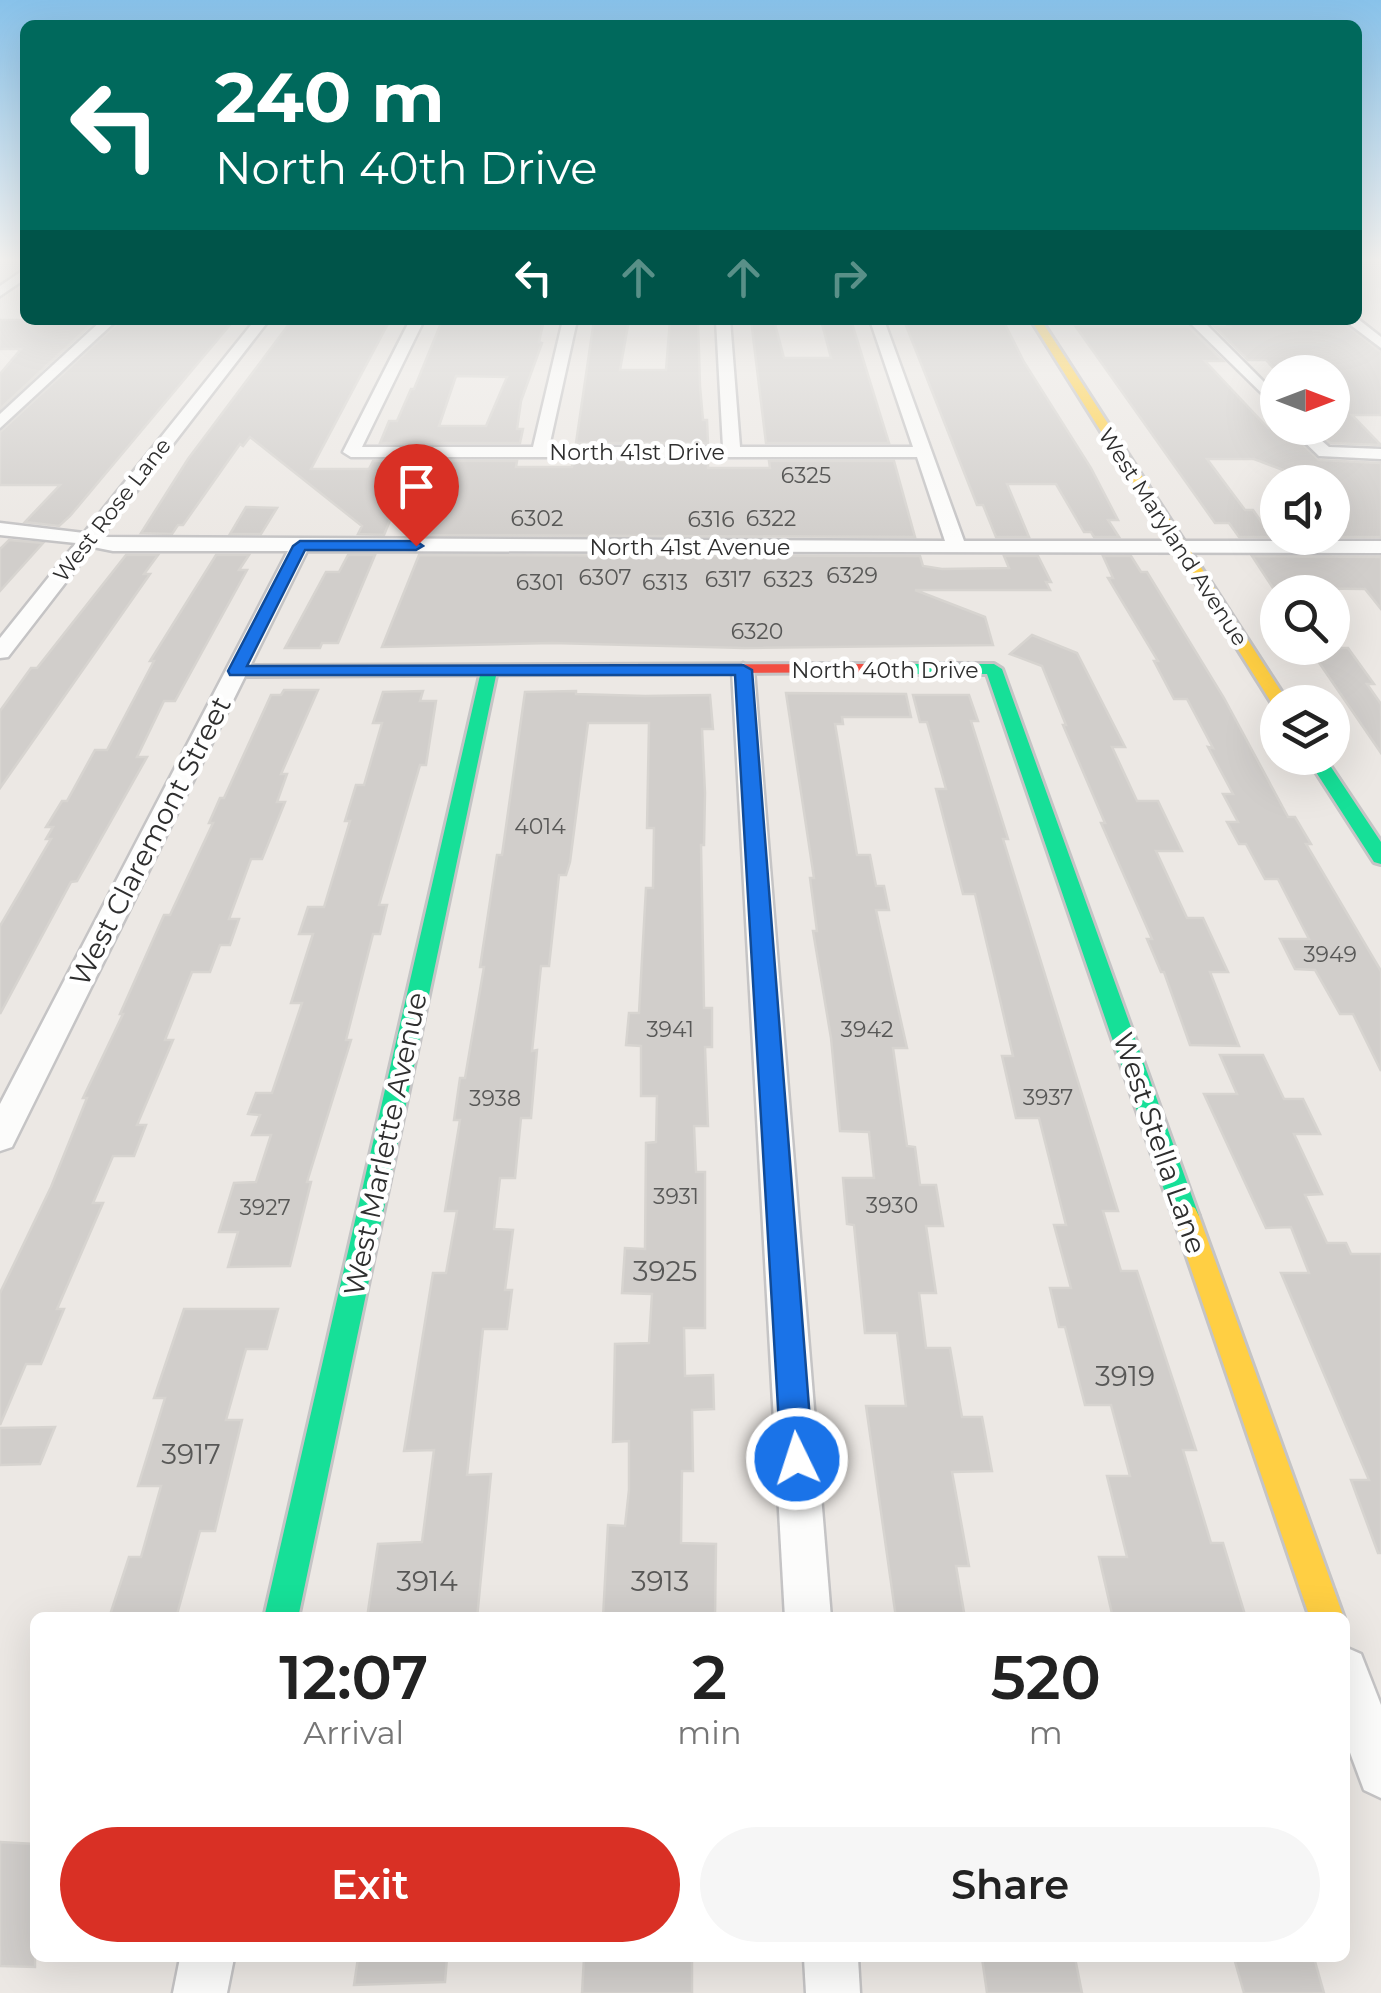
<!DOCTYPE html>
<html lang="en">
<head>
<meta charset="utf-8">
<style>
  :root { --surface:#fff; --page:#f6f6f6; --text:#222; --muted:#767676; --accent:#d93025 }
  body { margin:0; font-family:Montserrat,sans-serif; background:var(--page); color:var(--text); height:100vh; display:flex; flex-direction:column; font-size:38px; white-space:nowrap }
  * { box-sizing:border-box; margin:0 }
  p { font-size:32px; color:var(--muted) }
  .icon { flex:none; width:55px; height:55px; fill:none; stroke:currentColor; stroke-width:2; stroke-linecap:round; stroke-linejoin:round }
  .map { position:relative; flex:1; overflow:hidden }
  .drawer { position:absolute; left:30px; top:1612px; width:1320px; height:350px; display:flex; flex-direction:column; background:var(--surface); border-radius:15px; box-shadow:0 10px 40px #0002 }
  .drawer>* { flex:none }
  .hud { position:absolute; left:20px; top:20px; width:1342px; height:305px; border-radius:15px; box-shadow:0 10px 40px #0002; background:#00695c; color:#fff; overflow:hidden }
  .needle { width:65px; rotate:90deg }
  .controls { position:absolute; left:1260px; top:355px; display:grid; gap:20px }
  .controls a { display:grid; place-items:center; width:90px; height:90px; border-radius:50%; background:var(--surface); box-shadow:0 10px 40px #0002; font-size:50px }
  .pin { position:absolute; display:grid; place-items:center; width:85px; height:85px; color:#fff; margin:-102px -42px; border-radius:50% 50% 50% 0; rotate:-45deg; box-shadow:0 0 10px #0007 }
  .pin .icon { rotate:45deg }
  .me { position:absolute; width:110px; margin:-55px; rotate:356deg; stroke-linejoin:round; filter:drop-shadow(0 0 8px #0008) }
  .turn { display:flex; align-items:center; gap:35px; height:210px; padding:0 30px; font-size:45px }
  .turn .icon { width:130px; height:130px; stroke-width:2.5 }
  .turn b { display:block; font-size:70px; line-height:85px }
  .lanes { display:flex; align-items:center; height:95px; padding:0 30px; background:#0003; justify-content:center; gap:50px; direction:ltr }
  .lanes .off { opacity:.35 }
  .eta { display:flex; justify-content:space-evenly; align-items:center; height:170px; text-align:center }
  .eta b { font-size:60px; font-weight:600; line-height:70px }
  .action { display:flex; gap:20px; margin-top:auto; padding:20px 30px }
  .action a { flex:1; height:115px; border-radius:60px; background:var(--accent); color:#fff; font-size:40px; font-weight:600; line-height:115px; text-align:center }
  .action a+a { background:var(--page); color:var(--text) }
  .map>svg:first-child { display:block }
  .building { fill:#d1cecb; stroke:#d7d4d0; stroke-width:2.5; fill-rule:evenodd }
  .lines { fill:none; stroke-linecap:round; stroke-linejoin:round }
  .street-casing { stroke:#c5c4c5; stroke-width:5 }
  .fast-casing { stroke:#c5c4c5; stroke-width:6 }
  .slow-casing { stroke:#c5c4c5; stroke-width:6 }
  .jam-casing { stroke:#c5c4c5; stroke-width:6 }
  .street { fill:#fcfcfb; fill-rule:evenodd }
  .fast { fill:#16e098; fill-rule:evenodd }
  .slow { fill:#ffcf43; fill-rule:evenodd }
  .jam { fill:#f24e42; fill-rule:evenodd }
  .route { fill:#1a73e8; stroke:#114b97; stroke-width:2.5 }
  .labels { text-anchor:middle; dominant-baseline:central; stroke-width:9; stroke-linejoin:round; paint-order:stroke }
  .far-street-label { font-size:22px; fill:#2e2e2e; stroke:#fff }
  .number-label { font-size:22px; fill:#585857 }
  .street-label { font-size:28px; fill:#2e2e2e; stroke:#fff }
  .near-number-label { font-size:28px; fill:#585857 }
</style>
</head>
<body>
<div class="map">
<svg width="1381" height="1993" viewBox="0 0 1381 1993">
  <rect width="100%" height="100%" fill="#ece8e4"/>
  <!-- building -->
  <g class="building">
    <polygon points="0,320 96,320 0,409 0,374 21,349 0,349"/>
    <polygon points="121,320 234,320 70,516 59,526 25,522 60,485 0,485 0,432"/>
    <polygon points="292,320 390,320 311,469 369,469 373,461 517,461 516,467 572,467 573,461 708,461 708,468 770,468 769,461 894,461 915,537 427,535 432,521 396,506 384,535 358,534 362,526 250,437 243,446 240,444 183,525 178,525 172,534 141,533 188,459"/>
    <path d="M 455,320 L 544,320 L 539,342 L 542,343 L 521,401 L 517,429 L 523,429 L 520,443 L 380,443 L 389,421 L 397,421 L 411,389 L 414,389 L 441,323 ZM 456,376 L 507,377 L 486,426 L 439,426 Z"/>
    <polygon points="594,320 629,320 620,370 666,370 670,320 698,320 700,386 703,420 707,420 708,443 576,443"/>
    <polygon points="751,320 774,320 784,358 831,358 821,320 851,320 889,443 766,443"/>
    <polygon points="915,320 1003,320 1024,362 1091,468 1118,520 1108,520 1119,537 1094,537 1091,532 1084,532 1056,484 1007,484 1029,537 996,537 983,505 977,505 905,323"/>
    <polygon points="1233,320 1340,320 1381,352 1381,415 1352,415 1381,445 1330,443 1312,428 1332,428 1332,372 1277,372 1266,360 1248,360 1215,327 1230,327 1225,323 1236,322"/>
    <polygon points="1076,327 1189,327 1223,361 1205,361 1268,428 1286,428 1319,460 1381,463 1381,537 1332,537 1332,482 1320,482 1313,474 1304,478 1254,459 1207,459 1245,510 1253,510 1272,537 1239,537 1229,523 1215,523"/>
    <polygon points="246,507 277,508 261,534 230,534"/>
    <polygon points="9,540 43,543 0,591 0,549"/>
    <polygon points="126,555 158,555 144,574 150,574 0,788 0,711 31,668 37,668"/>
    <polygon points="216,555 249,555 239,570 247,570 175,701 164,701 137,757 147,757 77,881 71,882 0,1014 0,926 51,839 46,839 53,827 46,827 62,801 67,801 95,750 107,750 154,661 150,661"/>
    <polygon points="348,555 375,555 338,643 322,643 320,648 285,648 326,572 339,572"/>
    <polygon points="419,555 920,556 923,566 942,569 1009,568 1004,556 1038,556 1051,582 1046,582 1050,590 915,590 985,617 993,645 744,648 552,643 382,647"/>
    <polygon points="1103,556 1131,556 1141,572 1147,572 1224,698 1288,817 1295,817 1311,844 1306,844 1381,971 1381,1071 1353,1014 1340,1014 1315,970 1295,969 1280,939 1309,939 1278,879 1265,879 1246,844 1239,844 1227,822 1238,822 1223,794 1233,794 1208,747 1213,748 1187,699 1174,699 1154,661 1158,661 1108,578 1113,578"/>
    <polygon points="1252,556 1381,557 1381,609 1365,589 1273,588"/>
    <polygon points="1032,635 1077,653 1125,747 1112,747 1137,801 1158,801 1182,851 1156,851 1187,918 1203,918 1228,972 1210,972 1239,1046 1190,1045 1164,972 1161,972 1147,939 1152,939 1101,823 1105,823 1063,725 1066,725 1042,666 1010,654"/>
    <polygon points="1309,648 1348,648 1374,684 1367,684 1381,704 1381,753"/>
    <polygon points="284,690 318,690 281,774 287,774 277,802 285,802 262,859 251,859 229,919 239,919 230,945 220,945 210,972 192,972 165,1040 173,1040 137,1125 146,1125 134,1156 113,1156 93,1203 103,1203 57,1309 64,1309 41,1364 26,1364 0,1425 0,1293 51,1187 87,1098 83,1098 123,1014 120,1014 164,915 170,915 213,823 209,823 220,798 224,798 271,695 281,695"/>
    <polygon points="423,691 420,701 436,701 426,765 420,765 379,905 387,905 380,934 373,934 346,1040 351,1040 307,1182 311,1182 290,1266 228,1267 238,1232 219,1232 234,1183 256,1182 271,1135 252,1135 260,1115 248,1114 256,1093 272,1093 302,1003 291,1003 313,934 299,934 308,907 324,907 350,821 345,821 356,785 364,785 382,723 373,723 383,692"/>
    <polygon points="576,691 576,694 645,696 710,695 713,729 702,729 705,793 704,845 701,845 704,1008 712,1008 712,1047 705,1047 708,1126 694,1126 696,1172 705,1172 705,1328 684,1328 685,1376 713,1375 714,1409 692,1410 693,1471 682,1471 681,1543 716,1544 715,1618 603,1618 608,1525 625,1526 629,1490 629,1441 613,1442 615,1344 649,1343 652,1294 622,1293 625,1248 645,1249 646,1143 656,1142 657,1096 641,1096 641,1046 626,1045 629,1013 639,1013 646,888 653,888 654,828 647,828 649,723 588,723 570,862 566,875 559,875 549,966 541,966 532,1051 537,1050 531,1118 521,1118 515,1178 500,1178 494,1229 513,1230 505,1290 512,1290 507,1329 483,1329 467,1475 491,1474 477,1618 367,1618 378,1544 422,1542 434,1450 404,1451 433,1273 446,1273 457,1211 445,1211 460,1120 454,1120 460,1078 465,1078 484,967 480,967 491,895 497,855 502,855 525,692"/>
    <polygon points="786,693 906,694 911,717 842,717 843,724 835,724 857,855 870,855 876,886 884,886 889,910 876,910 907,1048 893,1048 907,1146 915,1147 920,1185 936,1185 943,1226 926,1226 936,1293 919,1293 926,1348 950,1348 962,1417 982,1417 992,1471 952,1472 969,1566 956,1566 965,1618 896,1618 866,1406 906,1406 897,1333 865,1333 854,1225 847,1224 843,1178 874,1178 869,1132 840,1131 831,1038 813,931 817,931 810,878 814,878"/>
    <polygon points="913,695 969,695 978,721 971,721 1008,839 1003,839 1118,1211 1103,1211 1121,1271 1137,1271 1196,1450 1183,1450 1211,1543 1223,1543 1246,1618 1113,1618 1099,1557 1127,1557 1107,1476 1130,1476 1111,1405 1085,1405 1065,1327 1059,1327 1050,1288 1071,1288 1054,1225 1066,1225 1039,1118 1016,1118 1002,1056 1013,1056 995,978 975,894 963,894 936,789 946,789 927,722 920,722"/>
    <polygon points="1220,1055 1263,1055 1284,1099 1303,1099 1320,1134 1294,1134 1322,1194 1305,1195 1327,1243 1346,1243 1351,1254 1381,1254 1381,1553 1378,1553 1351,1480 1369,1480 1281,1273 1309,1273 1291,1227 1266,1228 1204,1094 1237,1094"/>
    <polygon points="184,1309 278,1309 267,1349 246,1349 226,1420 242,1420 215,1531 200,1531 176,1618 109,1618 129,1557 141,1557 161,1486 138,1486 165,1398 154,1398"/>
    <polygon points="55,1427 40,1464 0,1465 0,1428"/>
    <polygon points="0,1842 35,1844 35,1967 0,1966"/>
    <polygon points="358,1958 447,1958 445,1982 354,1985"/>
    <polygon points="584,1958 692,1958 692,1993 582,1993"/>
    <polygon points="982,1958 1075,1958 1082,1993 987,1993"/>
    <polygon points="1234,1958 1314,1958 1324,1993 1244,1993"/>
  </g>
  <g class="lines">
    <!-- street casing -->
    <g class="street-casing">
      <g id="street">
        <polygon points="25,269 25,279 0,296 0,286"/>
        <polygon points="1358,319 1381,337 1381,348 1344,320"/>
        <polygon points="102,320 117,320 0,428 0,414"/>
        <polygon points="255,320 269,320 101,537 945,541 917,457 351,457 343,452 410,320 424,320 362,447 533,447 563,320 577,320 549,447 723,447 716,320 730,320 740,447 913,447 870,320 884,320 964,541 1381,541 1381,553 307,551 12,1147 0,1151 0,1104 288,551 113,551 93,547 8,657 0,658 0,638 76,543 0,535 0,523 84,533"/>
        <polygon points="1187,320 1202,320 1278,396 1278,409"/>
        <polygon points="1290,428 1307,428 1329,447 1381,449 1381,459 1319,456"/>
        <polygon points="743,663 754,670 831,1618 785,1618 732,670"/>
        <polygon points="1345,1647 1361,1654 1381,1705 1381,1798 1364,1790 1345,1739"/>
        <polygon points="180,1958 234,1958 227,1993 173,1993"/>
        <polygon points="804,1958 858,1958 860,1993 806,1993"/>
      </g>
    </g>
    <!-- fast casing -->
    <g class="fast-casing">
      <g id="fast">
        <polygon points="994,664 1002,669 1199,1216 1195,1224 1186,1228 1177,1224 1173,1216 987,674 879,674 871,669 879,664"/>
        <polygon points="489,666 497,671 298,1618 264,1618 481,671"/>
        <polygon points="1307,758 1325,758 1381,842 1381,864 1374,862"/>
      </g>
    </g>
    <!-- slow casing -->
    <g class="slow-casing">
      <g id="slow">
        <polygon points="1031,320 1041,320 1288,702 1278,702 1278,706 1271,702"/>
        <polygon points="1186,1204 1195,1208 1199,1216 1344,1618 1310,1618 1173,1216 1177,1208"/>
      </g>
    </g>
    <!-- jam casing -->
    <g class="jam-casing">
      <polygon id="jam" points="879,664 885,666 885,672 236,676 228,671 236,666"/>
    </g>
    <!-- street -->
    <use href="#street" class="street"/>
    <!-- fast -->
    <use href="#fast" class="fast"/>
    <!-- slow -->
    <use href="#slow" class="slow"/>
    <!-- jam -->
    <use href="#jam" class="jam"/>
  </g>
  <!-- sky -->
  <linearGradient id="sky" x2="0" y2="1"><stop stop-color="#88c2ea"/><stop offset="0.48" stop-color="#f6f5f3"/><stop offset="1" stop-color="#f6f5f3" stop-opacity="0"/></linearGradient>
  <rect width="1381" height="540" fill="url(#sky)"/>
  <!-- route -->
  <polygon class="route" points="300,541 416,541 423,546 416,550 305,550 247,666 743,665 752,670 813,1459 808,1470 797,1475 786,1470 781,1459 735,675 230,675 228,671 293,546"/>
  <g class="labels">
    <!-- far-street labels -->
    <g class="far-street-label">
      <text x="637" y="452">North 41st Drive</text>
      <text transform="translate(112 510) rotate(-52)">West Rose Lane</text>
      <text transform="translate(1173 537) rotate(57)">West Maryland Avenue</text>
      <text x="690" y="547">North 41st Avenue</text>
      <text x="885" y="670">North 40th Drive</text>
    </g>
    <!-- number labels -->
    <g class="number-label">
      <text x="806" y="475">6325</text>
      <text x="537" y="518">6302</text>
      <text x="771" y="518">6322</text>
      <text x="711" y="519">6316</text>
      <text x="852" y="575">6329</text>
      <text x="605" y="577">6307</text>
      <text x="728" y="579">6317</text>
      <text x="788" y="579">6323</text>
      <text x="540" y="582">6301</text>
      <text x="665" y="582">6313</text>
      <text x="757" y="631">6320</text>
      <text x="540" y="826">4014</text>
      <text x="1330" y="954">3949</text>
      <text x="670" y="1029">3941</text>
      <text x="867" y="1029">3942</text>
      <text x="1048" y="1097">3937</text>
      <text x="495" y="1098">3938</text>
      <text x="676" y="1196">3931</text>
      <text x="892" y="1205">3930</text>
      <text x="265" y="1207">3927</text>
    </g>
    <!-- street labels -->
    <g class="street-label">
      <text transform="translate(150 841) rotate(-63)">West Claremont Street</text>
      <text transform="translate(1160 1143) rotate(71)">West Stella Lane</text>
      <text transform="translate(385 1144) rotate(-78)">West Marlette Avenue</text>
    </g>
    <!-- near-number labels -->
    <g class="near-number-label">
      <text x="665" y="1271">3925</text>
      <text x="1125" y="1376">3919</text>
      <text x="191" y="1454">3917</text>
      <text x="427" y="1581">3914</text>
      <text x="660" y="1581">3913</text>
    </g>
  </g>
</svg>
<div class="controls">
<a><svg class="needle" viewBox="-14 -14 28 28"><path d="M0-13l5 13h-10z" fill="#e53935"/><path d="M0 13l5-13h-10z" fill="#767676"/></svg></a>
<a><svg class="icon" aria-label="sound" viewBox="0 0 24 24"><path d="M4 9h4l5-4v14l-5-4H4zM17 9q2 3 0 6"/></svg></a>
<a><svg class="icon" aria-label="search" viewBox="0 0 24 24"><circle cx="10" cy="10" r="6"/><path d="M15 15l6 6"/></svg></a>
<a><svg class="icon" aria-label="layers" viewBox="0 0 24 24"><path d="M12 4l9 5-9 5-9-5zM3 14l9 5 9-5"/></svg></a>
</div>
<div class="pin" style="left:416px;top:546px;background:#d93025"><svg class="icon" aria-label="arrive" viewBox="0 0 24 24"><path d="M6 21V4h12l-3 4 3 4H6"/></svg></div>
<svg class="me" style="left:797px;top:1459px" viewBox="-20 -20 40 40"><circle r="17" fill="#1a73e8" stroke="#fff" stroke-width="3"/><path d="M0-11L8 9 0 5-8 9z" fill="#fff"/></svg>
<div class="hud">
<div class="turn"><svg class="icon" aria-label="left" viewBox="0 0 24 24"><path d="M17 20v-9H6M10 6l-5 5 5 5"/></svg><div><b>240 m</b>North 40th Drive</div></div>
<div class="lanes"><svg class="icon" aria-label="left" viewBox="0 0 24 24"><path d="M17 20v-9H6M10 6l-5 5 5 5"/></svg><svg class="icon off" aria-label="ahead" viewBox="0 0 24 24"><path d="M12 20V5M6 11l6-6 6 6"/></svg><svg class="icon off" aria-label="ahead" viewBox="0 0 24 24"><path d="M12 20V5M6 11l6-6 6 6"/></svg><svg class="icon off" aria-label="right" viewBox="0 0 24 24"><path d="M7 20v-9h11M14 6l5 5-5 5"/></svg></div>
</div>
<section class="drawer">
<div class="eta">
<div><b>12:07</b><p>Arrival</p></div>
<div><b>2</b><p>min</p></div>
<div><b>520</b><p>m</p></div>
</div>
<div class="action"><a>Exit</a><a>Share</a></div>
</section>
</div>
</body>
</html>
